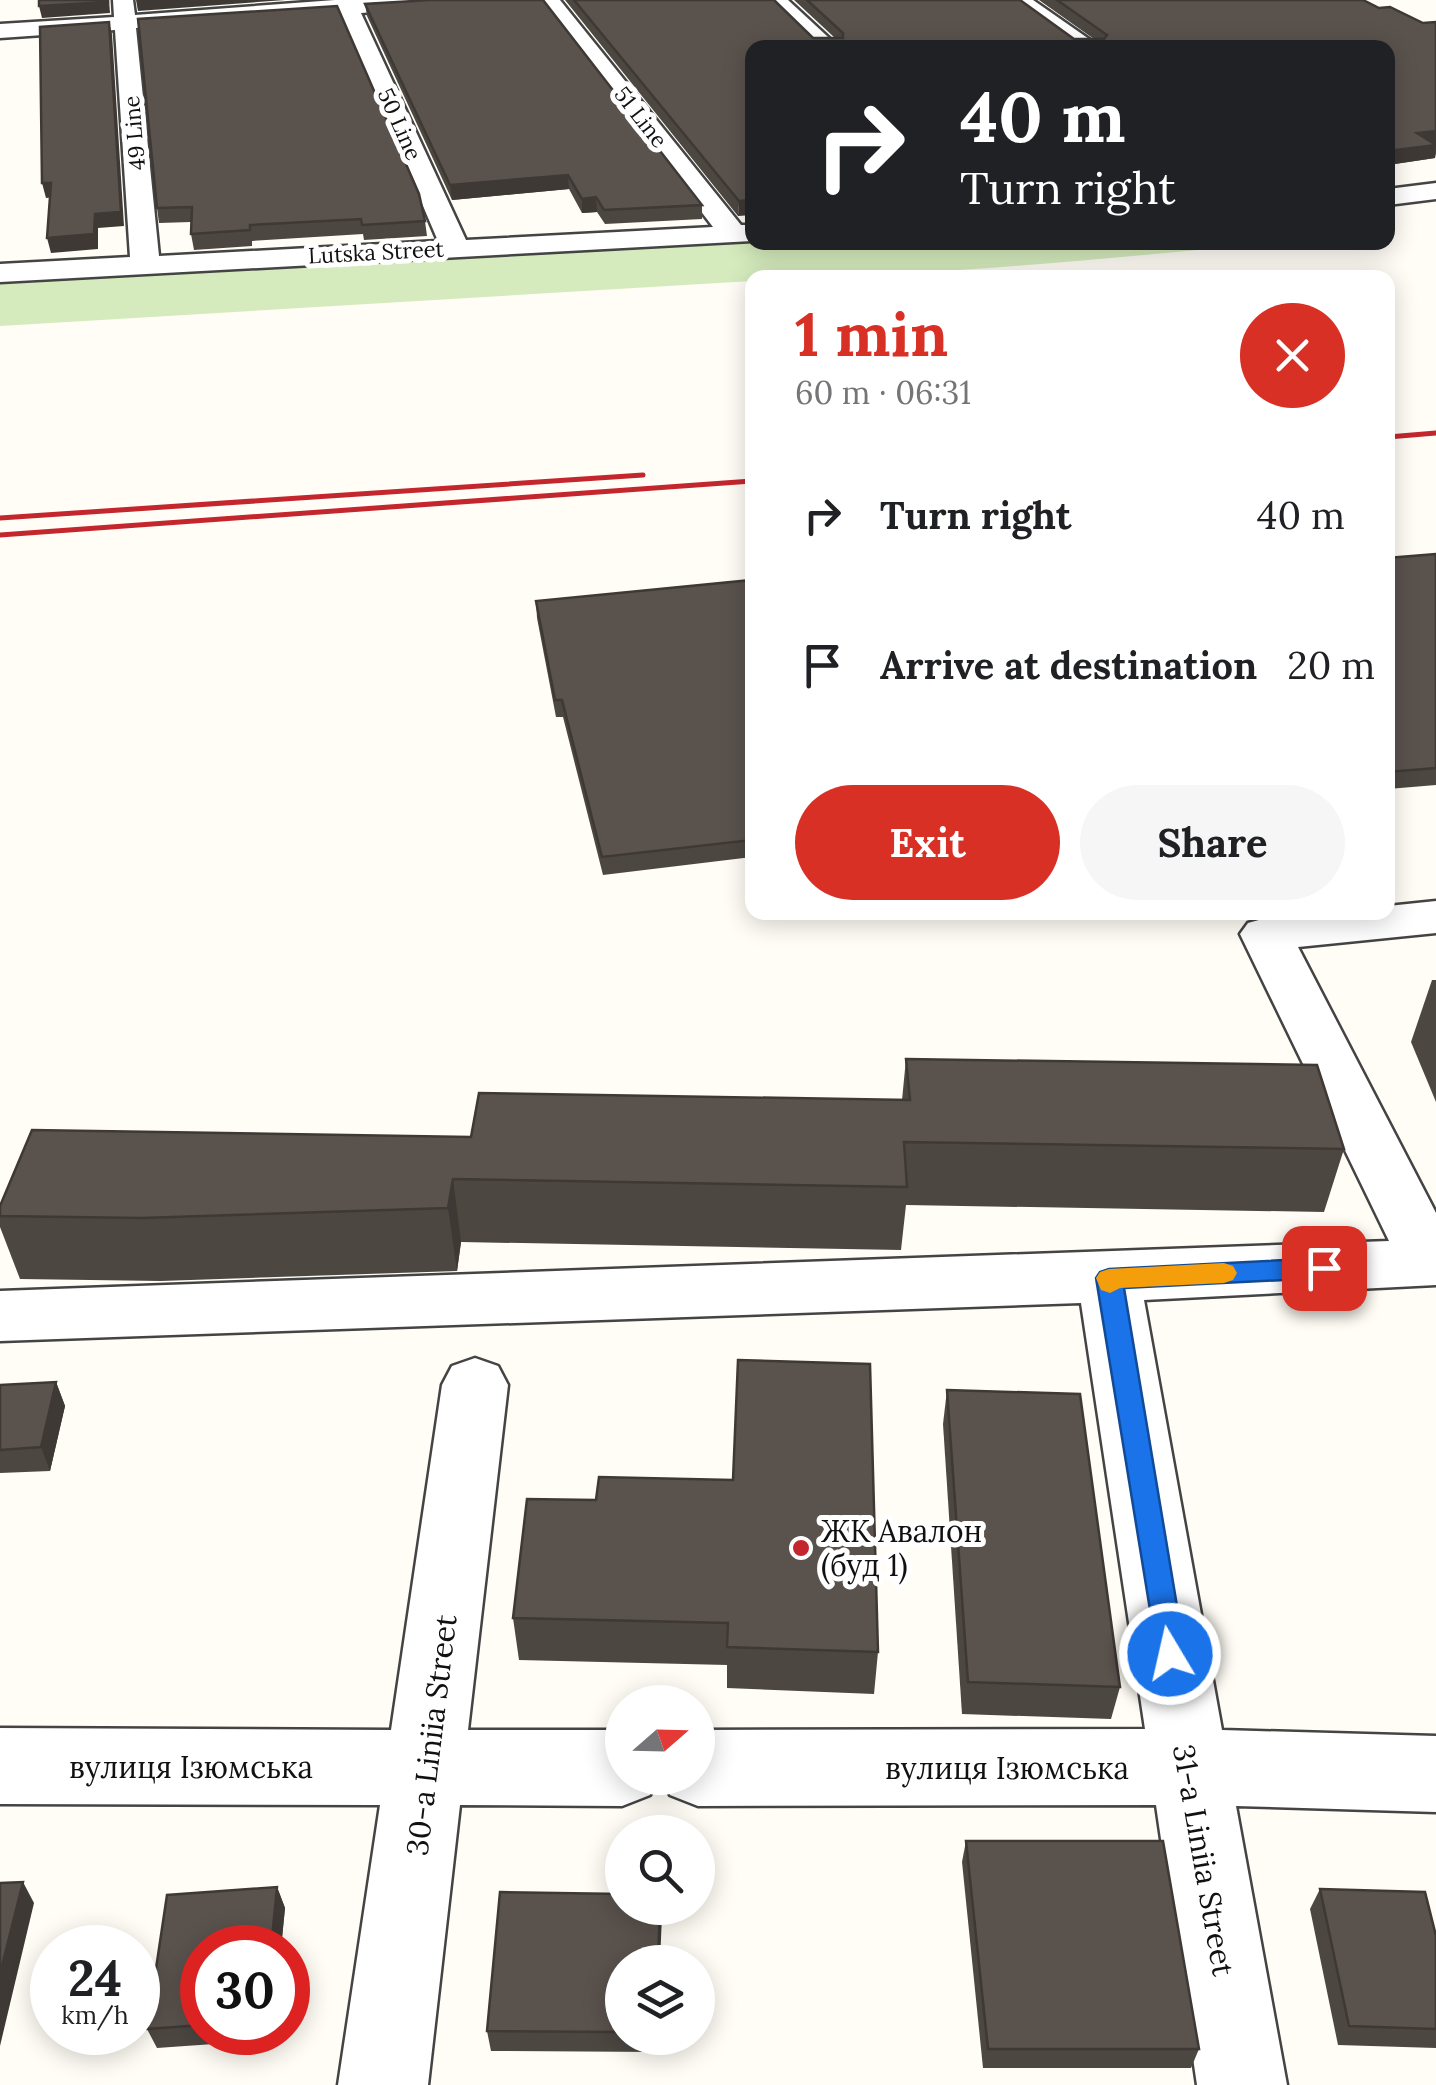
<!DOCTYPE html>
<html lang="en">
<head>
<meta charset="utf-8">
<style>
  :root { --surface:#fff; --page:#f6f6f6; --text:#202124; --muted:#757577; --accent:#d93025 }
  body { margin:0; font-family:Lora,serif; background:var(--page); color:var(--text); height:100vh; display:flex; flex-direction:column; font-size:38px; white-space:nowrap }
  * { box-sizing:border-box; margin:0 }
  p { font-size:32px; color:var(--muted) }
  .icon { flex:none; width:55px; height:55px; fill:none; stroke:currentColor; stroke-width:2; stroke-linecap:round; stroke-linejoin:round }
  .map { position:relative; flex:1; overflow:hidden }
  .side { position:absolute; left:745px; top:270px; width:650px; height:650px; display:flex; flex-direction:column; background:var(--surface); border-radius:20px; box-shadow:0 5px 25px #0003 }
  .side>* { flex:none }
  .banner { position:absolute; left:745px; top:40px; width:650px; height:210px; border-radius:20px; box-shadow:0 5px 25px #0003; background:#202124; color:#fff; overflow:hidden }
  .needle { width:65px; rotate:70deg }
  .buttons { position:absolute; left:605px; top:1685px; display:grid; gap:20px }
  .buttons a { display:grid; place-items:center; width:110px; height:110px; border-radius:50%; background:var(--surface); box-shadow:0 5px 25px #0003; font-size:50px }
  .speed { position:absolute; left:30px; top:1925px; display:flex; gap:20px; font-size:50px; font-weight:700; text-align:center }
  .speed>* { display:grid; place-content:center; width:130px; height:130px; border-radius:50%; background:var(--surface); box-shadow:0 5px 25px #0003; line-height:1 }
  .speed small { font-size:25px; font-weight:400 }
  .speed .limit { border:15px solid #d22; background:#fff; color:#111 }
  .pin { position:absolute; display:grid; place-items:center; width:85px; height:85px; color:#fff; margin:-42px; border-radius:20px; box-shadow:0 5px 15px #0006 }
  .me { position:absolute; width:110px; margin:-55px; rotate:351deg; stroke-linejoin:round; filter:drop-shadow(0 0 8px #0008) }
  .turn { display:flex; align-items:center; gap:35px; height:210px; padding:0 50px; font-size:45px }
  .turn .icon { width:130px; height:130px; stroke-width:2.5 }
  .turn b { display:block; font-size:70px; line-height:85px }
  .round { display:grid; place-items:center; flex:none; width:105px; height:105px; border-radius:52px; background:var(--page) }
  .head { display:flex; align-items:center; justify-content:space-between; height:170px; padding:0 50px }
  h1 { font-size:60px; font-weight:700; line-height:75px; color:var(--accent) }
  .primary-button { display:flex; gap:20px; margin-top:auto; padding:20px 50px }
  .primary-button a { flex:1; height:115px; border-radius:60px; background:var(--accent); color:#fff; font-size:40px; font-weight:700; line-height:115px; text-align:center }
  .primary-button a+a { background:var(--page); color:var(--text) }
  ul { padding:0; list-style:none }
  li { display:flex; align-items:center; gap:30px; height:150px; padding:0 50px }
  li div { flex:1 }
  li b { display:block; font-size:38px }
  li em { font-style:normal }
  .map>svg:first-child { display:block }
  .green { fill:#d5ebbd }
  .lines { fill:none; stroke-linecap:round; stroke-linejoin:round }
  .street-casing { stroke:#444; stroke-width:5 }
  .street { fill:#fff; fill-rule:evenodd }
  .rail { stroke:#c4262e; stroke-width:5 }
  .wall { fill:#4d4742 }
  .shaded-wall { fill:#3f3936 }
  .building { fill:#5a524d; stroke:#3f3936; stroke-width:2.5 }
  .route { fill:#1a73e8; stroke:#114b97; stroke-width:2.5 }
  .slow { fill:#f59e0b }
  .poi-dot { fill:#c4262e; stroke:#fff; stroke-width:4 }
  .labels { text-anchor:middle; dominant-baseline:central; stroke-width:10; stroke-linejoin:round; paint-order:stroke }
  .far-street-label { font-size:22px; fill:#111; stroke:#fff }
  .near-poi-label { font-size:30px; fill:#111; stroke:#fff; text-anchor:start }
  .near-street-label { font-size:30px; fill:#111; stroke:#fff }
</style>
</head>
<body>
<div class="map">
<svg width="1436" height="2085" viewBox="0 0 1436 2085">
  <rect width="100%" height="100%" fill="#fffdf5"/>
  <!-- green -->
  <path class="green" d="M 752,241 L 1273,243 C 1100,259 926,277 752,278 L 752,281 L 0,326 L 0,280 Z"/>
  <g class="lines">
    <!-- street casing -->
    <g class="street-casing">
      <g id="street">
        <path d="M 113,0 L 133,0 L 135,15 L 335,0 L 470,0 L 460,6 L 361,13 L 466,240 L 713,227 L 539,0 L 560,0 L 741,225 L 752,225 L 752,241 L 0,282 L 0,264 L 130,257 L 115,30 L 0,38 L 0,24 L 114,17 ZM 341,14 L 438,241 L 159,256 L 136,28 Z"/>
        <polygon points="766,0 788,0 840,48 815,48"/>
        <polygon points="1009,0 1033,0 1102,48 1075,48"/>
        <polygon points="1436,183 1436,199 1388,205 1388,189"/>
        <polygon points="1436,901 1436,933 1298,947 1436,1213 1436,1285 1144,1300 1222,1730 1436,1736 1436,1812 1236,1806 1287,2085 1197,2085 1156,1805 698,1806 670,1795 663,1778 698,1778 698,1730 1145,1729 1081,1303 0,1341 0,1291 1389,1241 1240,934 1248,923 1266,918 1388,912 1388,906"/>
        <polygon points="475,1358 498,1366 508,1385 468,1730 622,1730 622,1778 657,1778 650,1795 622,1806 460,1805 428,2085 338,2085 380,1805 0,1804 0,1728 391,1730 442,1385 452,1366"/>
      </g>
    </g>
    <!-- street -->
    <use href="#street" class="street"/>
    <!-- rail -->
    <g class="rail">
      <polyline points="1388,437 1436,433"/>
      <polyline points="0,518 643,475"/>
      <polyline points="0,535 752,481"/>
    </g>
  </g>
  <!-- wall -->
  <g class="wall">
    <polygon points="565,0 774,0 813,38 835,38 794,0 1020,0 1074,39 1094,39 1039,0 1363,0 1379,8 1423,23 1436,22 1436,153 1435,158 1388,165 1388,48 752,48 738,216"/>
    <polygon points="365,4 702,205 702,219 605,224 597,212 582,213 569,189 452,200 367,16"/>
    <polygon points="138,19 425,221 427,236 364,240 363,234 252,241 252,246 194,250 191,234 191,222 159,223 157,208"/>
    <polygon points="1436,554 1436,785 1388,789 1388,558"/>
    <polygon points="752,580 752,857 603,875 563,717 556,717 537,618 536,601"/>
    <polygon points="1432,980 1436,980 1436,1102 1411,1042"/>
    <polygon points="906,1059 1344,1149 1324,1212 906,1205 901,1250 461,1242 457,1271 161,1281 20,1279 0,1227 0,1206 471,1137 902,1100"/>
    <polygon points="56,1382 65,1406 50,1471 0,1473 0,1385"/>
    <polygon points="947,1390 1120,1687 1111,1719 962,1714 943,1424"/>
    <polygon points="527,1499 878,1652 874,1694 727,1688 727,1665 519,1660 513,1618"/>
    <polygon points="966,1841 1199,2049 1191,2068 983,2068 962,1862"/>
    <polygon points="277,1887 285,1908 281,1948 202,1948 202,2032 272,2032 271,2040 157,2048 147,2029 167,1895"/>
    <polygon points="1320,1889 1436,1936 1436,2048 1338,2045 1310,1909"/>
    <polygon points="622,1908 661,1908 662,1915 622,1962 622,2038 657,2038 657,2052 491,2051 487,2031"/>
  </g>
  <!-- shaded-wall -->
  <g class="shaded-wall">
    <polygon points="108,0 109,0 110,13 42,18 39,6"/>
    <polygon points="136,0 285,0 138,11"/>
    <polygon points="109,22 112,34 124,226 98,228 98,249 51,253 47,238 95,214"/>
    <polygon points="1436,131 1436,144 1417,133"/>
    <polygon points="1436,145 1435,158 1388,165 1388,151"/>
    <polygon points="568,175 569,189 452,200 450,185"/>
    <polygon points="42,183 51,183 55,197 46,198"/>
    <polygon points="596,197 597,212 582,213 582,199"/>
    <polygon points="752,200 752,215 738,216 739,201"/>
    <polygon points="453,1179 461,1242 457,1271 448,1208"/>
    <polygon points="56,1382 65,1406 50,1471 41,1447"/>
    <polygon points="23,1882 34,1903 0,2046 0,1974"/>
    <polygon points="277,1887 285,1908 281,1948 271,1948"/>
    <polygon points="660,1908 662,1915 660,1962 658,1962"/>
  </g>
  <!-- building -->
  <g class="building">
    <polygon points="39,0 108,0 108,2 39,6"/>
    <polygon points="430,0 543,0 702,205 604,210 596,197 582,199 568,175 450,185 365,4"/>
    <polygon points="574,0 774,0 813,38 843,38 843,33 807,0 1020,0 1074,39 1104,39 1107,35 1057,0 1363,0 1379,8 1390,7 1423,23 1436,22 1436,131 1417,133 1436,145 1388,151 1388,48 752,48 752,200 739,201"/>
    <polygon points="337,6 419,194 425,221 362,225 361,219 250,225 250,230 191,234 192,207 157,208 138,19"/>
    <polygon points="109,22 121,212 95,214 94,234 47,238 51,183 42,183 40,27"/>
    <polygon points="1436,554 1436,768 1388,772 1388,558"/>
    <polygon points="752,580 752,840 602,857 562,700 555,700 536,601"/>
    <polygon points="906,1059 1317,1065 1344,1149 904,1142 907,1187 453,1179 448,1208 141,1218 0,1216 0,1206 32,1130 471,1137 479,1093 910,1100"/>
    <polygon points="738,1360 870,1364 878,1652 727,1647 728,1623 513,1618 527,1499 596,1500 599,1477 733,1480"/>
    <polygon points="56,1382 41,1447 0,1450 0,1385"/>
    <polygon points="947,1390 1080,1394 1120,1687 968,1682"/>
    <polygon points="966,1841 1163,1841 1199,2049 988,2049"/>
    <polygon points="23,1882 0,1974 0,1883"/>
    <polygon points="277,1887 271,1948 202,1948 202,2025 147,2029 167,1895"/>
    <polygon points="1320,1889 1425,1892 1436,1936 1436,2029 1349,2026"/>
    <polygon points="500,1892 622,1894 622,1908 660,1908 658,1962 622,1962 622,2032 487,2031"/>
  </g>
  <!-- route -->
  <polygon class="route" points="1324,1258 1333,1261 1337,1268 1333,1275 1324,1278 1124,1288 1185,1654 1180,1665 1170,1669 1159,1665 1096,1278 1100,1272 1109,1269"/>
  <!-- slow -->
  <polygon class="slow" points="1224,1263 1233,1266 1237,1273 1233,1280 1224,1283 1120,1288 1110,1293 1101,1290 1096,1278 1100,1272 1109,1269"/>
  <!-- markers -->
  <circle class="poi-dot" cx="801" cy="1548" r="10"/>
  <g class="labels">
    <!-- far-street labels -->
    <g class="far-street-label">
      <text transform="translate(641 117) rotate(52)">51 Line</text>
      <text transform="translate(400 124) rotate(66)">50 Line</text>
      <text transform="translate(134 133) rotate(-95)">49 Line</text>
      <text transform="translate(376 252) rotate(-3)">Lutska Street</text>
    </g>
    <!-- near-poi labels -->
    <g class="near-poi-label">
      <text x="821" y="1531">ЖК Авалон<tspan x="821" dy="34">(буд 1)</tspan></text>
    </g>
    <!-- near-street labels -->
    <g class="near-street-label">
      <text transform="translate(431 1735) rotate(-83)">30-a Liniia Street</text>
      <text x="191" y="1767">вулиця Ізюмська</text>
      <text x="1007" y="1768">вулиця Ізюмська</text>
      <text transform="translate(1204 1860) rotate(80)">31-a Liniia Street</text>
    </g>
  </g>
</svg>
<div class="buttons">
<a><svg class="needle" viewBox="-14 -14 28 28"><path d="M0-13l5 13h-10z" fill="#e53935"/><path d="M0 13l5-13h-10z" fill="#757577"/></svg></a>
<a><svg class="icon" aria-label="search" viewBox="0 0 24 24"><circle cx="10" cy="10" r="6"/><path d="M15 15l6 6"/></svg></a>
<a><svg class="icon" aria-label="layers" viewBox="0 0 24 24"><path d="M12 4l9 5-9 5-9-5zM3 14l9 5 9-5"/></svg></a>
</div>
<div class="speed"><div>24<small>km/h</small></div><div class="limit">30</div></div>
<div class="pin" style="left:1324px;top:1268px;background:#d93025"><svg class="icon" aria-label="arrive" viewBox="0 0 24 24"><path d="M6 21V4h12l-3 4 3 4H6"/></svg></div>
<svg class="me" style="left:1170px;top:1654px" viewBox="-20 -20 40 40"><circle r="17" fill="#1a73e8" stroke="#fff" stroke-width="3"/><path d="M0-11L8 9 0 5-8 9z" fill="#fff"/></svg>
<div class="banner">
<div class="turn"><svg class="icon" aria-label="right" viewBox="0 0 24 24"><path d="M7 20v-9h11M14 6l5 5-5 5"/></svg><div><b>40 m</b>Turn right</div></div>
</div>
<section class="side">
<div class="head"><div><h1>1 min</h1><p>60 m · 06:31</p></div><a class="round" style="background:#d93025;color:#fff"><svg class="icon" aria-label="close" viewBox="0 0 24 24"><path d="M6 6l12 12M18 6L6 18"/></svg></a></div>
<ul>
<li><svg class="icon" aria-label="right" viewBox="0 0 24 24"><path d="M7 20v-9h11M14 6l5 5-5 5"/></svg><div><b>Turn right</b></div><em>40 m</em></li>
<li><svg class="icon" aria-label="arrive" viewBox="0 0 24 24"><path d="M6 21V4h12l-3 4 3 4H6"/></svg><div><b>Arrive at destination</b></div><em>20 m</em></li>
</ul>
<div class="primary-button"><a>Exit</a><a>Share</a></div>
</section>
</div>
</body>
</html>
